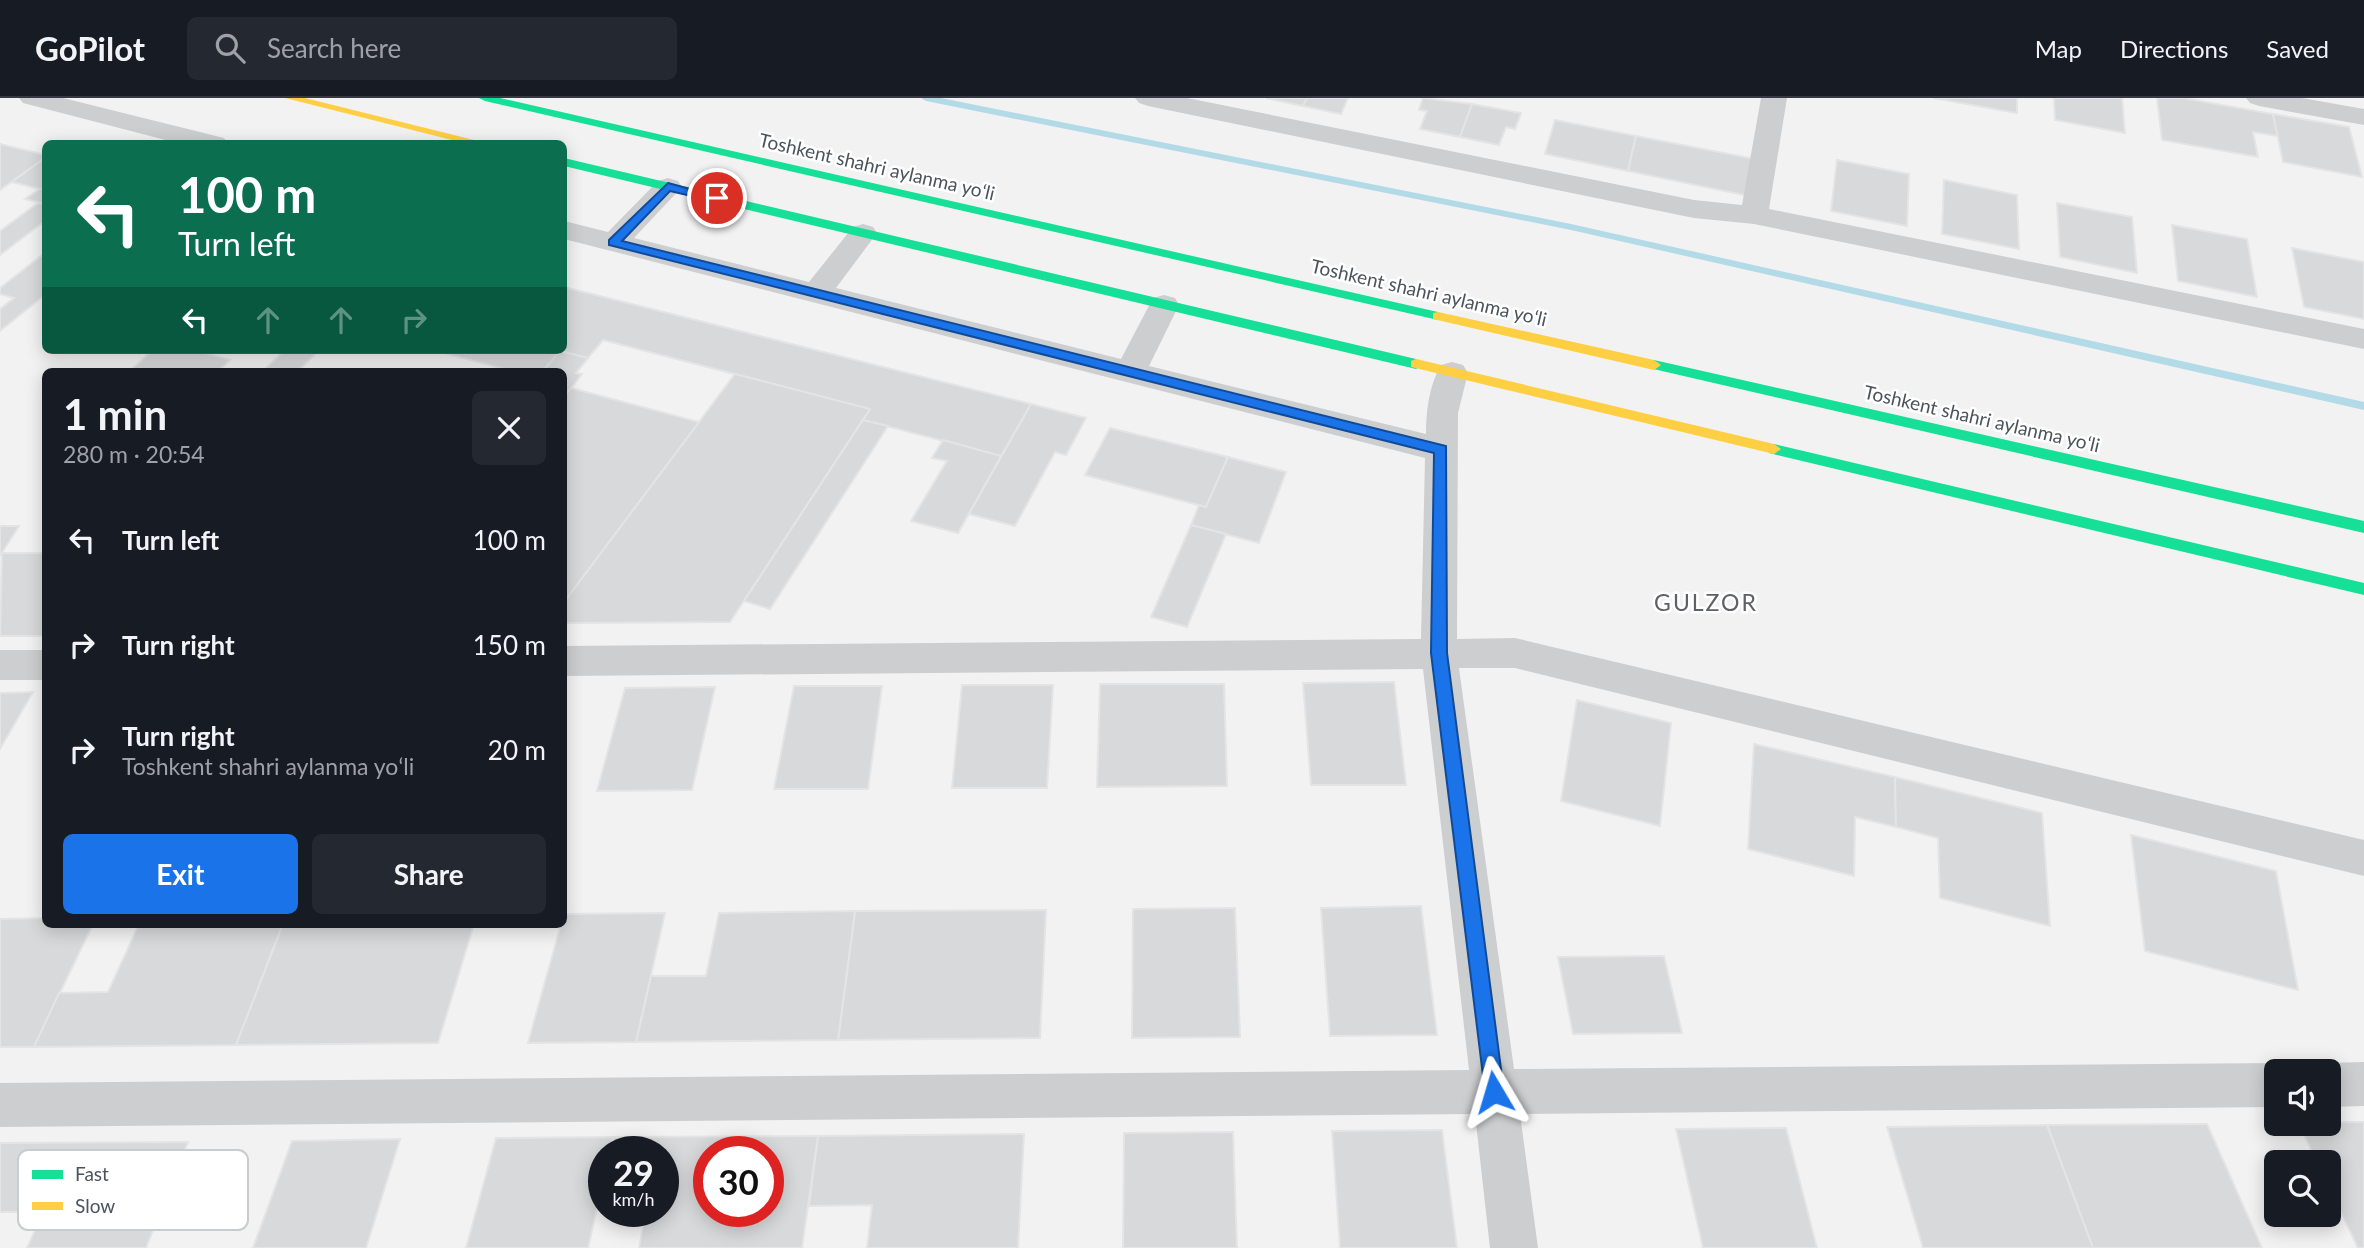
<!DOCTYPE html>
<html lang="en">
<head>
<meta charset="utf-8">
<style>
  :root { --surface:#171b24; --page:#242831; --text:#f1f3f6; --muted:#9ea1a6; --line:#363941; --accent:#1a73e8 }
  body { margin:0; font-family:Lato,sans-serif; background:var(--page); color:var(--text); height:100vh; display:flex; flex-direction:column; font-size:26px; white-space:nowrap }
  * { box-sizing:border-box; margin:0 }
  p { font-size:23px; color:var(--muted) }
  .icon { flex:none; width:38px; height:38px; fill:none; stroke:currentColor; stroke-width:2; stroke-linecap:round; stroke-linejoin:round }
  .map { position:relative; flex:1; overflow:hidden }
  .panel { position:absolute; left:42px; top:270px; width:525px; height:560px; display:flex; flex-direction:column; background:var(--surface); border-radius:10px; box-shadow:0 4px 18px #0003 }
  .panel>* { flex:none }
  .top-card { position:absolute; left:42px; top:42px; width:525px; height:214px; border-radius:10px; box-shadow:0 4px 18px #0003; background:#0b6e4f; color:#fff; overflow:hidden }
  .controls { position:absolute; left:2264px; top:961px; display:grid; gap:14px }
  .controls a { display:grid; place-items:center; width:77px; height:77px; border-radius:10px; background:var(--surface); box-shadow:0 4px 18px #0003; font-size:35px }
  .speed { position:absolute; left:588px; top:1038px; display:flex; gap:14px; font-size:35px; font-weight:700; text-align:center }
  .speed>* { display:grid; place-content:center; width:91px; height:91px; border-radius:50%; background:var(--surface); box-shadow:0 4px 18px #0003; line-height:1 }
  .speed small { font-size:18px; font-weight:400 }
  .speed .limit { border:10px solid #d22; background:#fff; color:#111 }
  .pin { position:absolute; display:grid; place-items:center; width:60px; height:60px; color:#fff; margin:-30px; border:4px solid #fff; border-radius:50%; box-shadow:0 2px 7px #0007 }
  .me { position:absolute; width:77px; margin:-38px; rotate:353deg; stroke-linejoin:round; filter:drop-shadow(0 0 5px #0008) }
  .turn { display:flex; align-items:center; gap:24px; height:147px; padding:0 21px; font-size:32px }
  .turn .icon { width:91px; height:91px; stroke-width:2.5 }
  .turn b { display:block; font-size:49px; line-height:60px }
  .lanes { display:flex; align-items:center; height:66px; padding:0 21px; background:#0003; justify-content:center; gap:35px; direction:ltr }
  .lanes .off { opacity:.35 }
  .round { display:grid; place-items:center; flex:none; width:74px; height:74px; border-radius:10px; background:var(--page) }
  .head { display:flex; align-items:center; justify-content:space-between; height:119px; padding:0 21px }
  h1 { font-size:42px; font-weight:700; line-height:52px }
  .cta { display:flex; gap:14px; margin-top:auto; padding:14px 21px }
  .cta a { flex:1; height:80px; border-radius:10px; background:var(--accent); color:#fff; font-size:28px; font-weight:700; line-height:80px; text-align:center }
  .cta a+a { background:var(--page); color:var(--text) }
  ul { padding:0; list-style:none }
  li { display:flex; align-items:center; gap:21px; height:105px; padding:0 21px }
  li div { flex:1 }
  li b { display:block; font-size:26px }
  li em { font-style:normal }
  header { display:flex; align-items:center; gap:42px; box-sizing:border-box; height:98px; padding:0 35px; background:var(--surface); border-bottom:2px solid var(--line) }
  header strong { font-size:33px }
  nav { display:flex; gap:38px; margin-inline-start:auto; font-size:24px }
  .search { width:490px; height:63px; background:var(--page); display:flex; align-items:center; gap:18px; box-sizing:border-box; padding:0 24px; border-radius:10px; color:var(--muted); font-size:26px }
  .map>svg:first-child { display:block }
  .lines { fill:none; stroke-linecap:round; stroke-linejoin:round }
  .stream { fill:#b3dae7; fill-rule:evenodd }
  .building { fill:#d8d9db; stroke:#e4e4e5; stroke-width:2; fill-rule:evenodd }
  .street { fill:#ccced0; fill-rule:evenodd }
  .fast { fill:#16e098; fill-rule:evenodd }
  .slow { fill:#ffcf43; fill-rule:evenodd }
  .route { fill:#1a73e8; stroke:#114b97; stroke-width:2 }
  .labels { text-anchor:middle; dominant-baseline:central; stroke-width:5; stroke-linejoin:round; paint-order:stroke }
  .street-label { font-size:19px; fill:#4b545c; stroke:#fff }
  .quarter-label { font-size:23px; letter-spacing:2px; fill:#5e6165; stroke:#fff }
  .key { fill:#fff; stroke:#c9ccce; stroke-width:2 }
  .key-label { font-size:19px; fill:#4b545c }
</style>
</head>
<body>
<header>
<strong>GoPilot</strong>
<div class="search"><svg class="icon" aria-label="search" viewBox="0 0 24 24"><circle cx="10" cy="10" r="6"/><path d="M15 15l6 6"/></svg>Search here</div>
<nav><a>Map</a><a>Directions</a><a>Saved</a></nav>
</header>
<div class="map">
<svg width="2364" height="1150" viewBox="0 0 2364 1150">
  <rect width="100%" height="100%" fill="#f2f2f2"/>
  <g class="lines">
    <!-- stream -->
    <polygon class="stream" points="921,0 941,0 1571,126 2364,304 2364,312 1571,132 926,3"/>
  </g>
  <!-- building -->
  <g class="building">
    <polygon points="1266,0 1307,0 1303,8"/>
    <polygon points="1307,0 1348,0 1341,16 1303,8"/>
    <polygon points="1423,0 1472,6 1460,39 1420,31 1427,13 1419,12"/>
    <polygon points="1933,0 2017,0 2017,15"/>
    <polygon points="2054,0 2122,0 2125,35 2055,22"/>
    <polygon points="2157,0 2183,0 2273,16 2278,38 2253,34 2258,59 2162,42"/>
    <polygon points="1472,6 1521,15 1515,31 1506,29 1499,47 1460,39"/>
    <polygon points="2273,16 2349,29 2362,79 2283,64"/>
    <polygon points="1555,22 1636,38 1628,73 1545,56"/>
    <polygon points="1636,38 1755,61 1749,98 1628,73"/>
    <polygon points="0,46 46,57 46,59 0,92"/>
    <polygon points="46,59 46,106 25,101 40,91 12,84"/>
    <polygon points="1837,62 1909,76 1907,128 1831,113"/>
    <polygon points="1944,82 2017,97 2019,151 1942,136"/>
    <polygon points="38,105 46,106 46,122 0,157 0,133"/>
    <polygon points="2057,105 2132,119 2137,175 2060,159"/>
    <polygon points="2172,127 2247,141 2257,199 2178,183"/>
    <polygon points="2292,150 2364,164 2364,221 2304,209"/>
    <polygon points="46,154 46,196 0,233 0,211 14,200 0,196 0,190"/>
    <polygon points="564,189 1031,306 1001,358 863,322 870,311 603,242 588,260 560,253 543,273 512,273 437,253 564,252"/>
    <polygon points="153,252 194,252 230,262 218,273 132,271"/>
    <polygon points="285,252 319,252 298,273 263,273"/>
    <polygon points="560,253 588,260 576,275 582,276 564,299 564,273 543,273"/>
    <polygon points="735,276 870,311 730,524 564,525 564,504"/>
    <polygon points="571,290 699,324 564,504 564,299"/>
    <polygon points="1031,306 1086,320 1066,357 1055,354 1015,428 969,416"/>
    <polygon points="863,322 888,328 770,511 744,503"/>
    <polygon points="1110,330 1228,359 1206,409 1085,377"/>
    <polygon points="943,342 1001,358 958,435 911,423 947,363 932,360"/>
    <polygon points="1228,359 1286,374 1259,445 1191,427 1199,407 1206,409"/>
    <polygon points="1191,427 1226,436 1187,529 1151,519"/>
    <polygon points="0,428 19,428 0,458"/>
    <polygon points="2,455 46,455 46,538 0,538"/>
    <polygon points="1394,584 1406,687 1311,687 1303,585"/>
    <polygon points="1100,586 1224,586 1227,688 1097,689"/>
    <polygon points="962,587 1053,587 1047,690 952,690"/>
    <polygon points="794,588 882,588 868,691 774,691"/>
    <polygon points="715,589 692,692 597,693 625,590"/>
    <polygon points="33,594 0,651 0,595"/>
    <polygon points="1577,602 1671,625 1660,728 1561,703"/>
    <polygon points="1754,646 1895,679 1896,729 1855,719 1854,778 1748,751"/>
    <polygon points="1895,679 2042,715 2050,828 1940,800 1938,740 1896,729"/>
    <polygon points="2131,737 2276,773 2298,892 2145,853"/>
    <polygon points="1421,808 1437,937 1330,938 1321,810"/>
    <polygon points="1235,810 1240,939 1132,940 1133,811"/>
    <polygon points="1046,812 1040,940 838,942 855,813"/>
    <polygon points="855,813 838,942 636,944 651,878 706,878 719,815"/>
    <polygon points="665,815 636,944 528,945 561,826 564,826 564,816"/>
    <polygon points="46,820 46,826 93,826 34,949 0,949 0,821"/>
    <polygon points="139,826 283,826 236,947 34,949 59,895 108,894"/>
    <polygon points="283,826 474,826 438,945 236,947"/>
    <polygon points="1664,858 1682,935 1573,936 1558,859"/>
    <polygon points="2329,1024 2364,1024 2364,1150 2358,1150 2329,1089 2329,1064 2317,1064 2299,1026"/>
    <polygon points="2207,1026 2262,1150 2093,1150 2047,1027"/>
    <polygon points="2047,1027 2093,1150 1923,1150 1887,1029"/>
    <polygon points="1786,1030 1817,1150 1703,1150 1676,1031"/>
    <polygon points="1442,1032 1457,1150 1340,1150 1332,1033"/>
    <polygon points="1233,1034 1237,1150 1123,1150 1124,1035"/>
    <polygon points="1024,1036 1018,1150 867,1150 872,1107 809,1108 818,1038"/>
    <path d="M 818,1038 L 802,1150 L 639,1150 L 646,1113 L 663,1113 L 663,1054 L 610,1054 L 613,1039 ZM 709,1054 L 768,1054 L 768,1113 L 709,1113 Z"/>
    <polygon points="613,1039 610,1054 604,1054 604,1080 588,1150 466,1150 496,1040"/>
    <polygon points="400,1041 366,1150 253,1150 292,1043"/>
    <polygon points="188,1044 146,1150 27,1150 43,1114 0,1114 0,1045"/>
  </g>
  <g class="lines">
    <!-- street -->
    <g class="street">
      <polygon points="19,0 63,0 224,40 228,46 181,46 23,5"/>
      <polygon points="1135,0 1187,0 1694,102 1742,107 1761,0 1787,0 1769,111 2364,231 2364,251 1754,126 1694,120 1148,8 1139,5"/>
      <polygon points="2246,0 2302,0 2364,11 2364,27 2259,8 2250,5"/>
      <path d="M 668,80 L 678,83 L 682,89 L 634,140 L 809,184 L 853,129 L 863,126 L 873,129 L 877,135 L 836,190 L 1121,261 L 1153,200 L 1164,197 L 1175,200 L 1179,207 L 1149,268 L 1426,336 C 1426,314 1429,287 1441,267 L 1452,264 L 1463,267 L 1468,275 L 1458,315 L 1457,541 L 1515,540 L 2364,742 L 2364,778 L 1515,570 L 1459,570 L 1514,971 L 2277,965 L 2293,973 L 2277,973 L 2277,1009 L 1520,1016 L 1538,1150 L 1490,1150 L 1475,1016 L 0,1029 L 0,985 L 1469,972 L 1423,571 L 564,578 L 564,548 L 1421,541 L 1425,360 L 564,141 L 564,123 L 608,134 L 658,83 Z"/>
      <rect x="0" y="552" width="46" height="30"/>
      <polygon points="2364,964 2364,1008 2329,1009 2329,973 2313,971 2329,965"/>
    </g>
    <!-- fast -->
    <g class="fast">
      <polygon points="479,0 500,0 1438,214 1444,218 1438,222 485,3"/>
      <polygon points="564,60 1416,261 1423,266 1416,271 564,68"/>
      <polygon points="1654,262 2364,423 2364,435 1649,270 1647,267"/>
      <polygon points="1774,346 2364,485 2364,497 1769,355 1767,351 1769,347"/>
    </g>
    <!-- slow -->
    <g class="slow">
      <polygon points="285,0 305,0 490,46 468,46"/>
      <polygon points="1438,214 1654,262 1661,267 1654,272 1433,221 1433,215"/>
      <polygon points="1416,261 1774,346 1781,351 1774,356 1411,269 1411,263"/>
    </g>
  </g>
  <!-- route -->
  <polygon class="route" points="668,85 723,100 717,104 670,93 622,143 1446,348 1447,555 1504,994 1501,1001 1494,1004 1488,1001 1485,994 1431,555 1434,355 609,147 609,142"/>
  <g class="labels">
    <!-- street labels -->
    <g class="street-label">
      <text transform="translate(877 68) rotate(13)">Toshkent shahri aylanma yoʻli</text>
      <text transform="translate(1429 194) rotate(13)">Toshkent shahri aylanma yoʻli</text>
      <text transform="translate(1982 320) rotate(13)">Toshkent shahri aylanma yoʻli</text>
    </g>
    <!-- quarter labels -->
    <g class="quarter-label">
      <text x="1706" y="504">GULZOR</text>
    </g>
  </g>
  <!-- legend -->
  <rect x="18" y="1052" width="230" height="80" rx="10" class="key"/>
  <rect x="32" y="1072" width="31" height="9" fill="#16e098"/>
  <rect x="32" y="1104" width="31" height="8" fill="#ffcf43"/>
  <g class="key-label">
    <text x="75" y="1083">Fast</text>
    <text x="75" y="1115">Slow</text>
  </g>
</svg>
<div class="controls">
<a><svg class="icon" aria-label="sound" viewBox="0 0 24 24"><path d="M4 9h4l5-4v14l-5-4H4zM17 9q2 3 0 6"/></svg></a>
<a><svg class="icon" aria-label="search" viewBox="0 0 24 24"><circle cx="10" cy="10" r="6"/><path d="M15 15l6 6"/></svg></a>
</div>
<div class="speed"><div>29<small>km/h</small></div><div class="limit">30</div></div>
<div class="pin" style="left:717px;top:100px;background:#d93025"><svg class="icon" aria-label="arrive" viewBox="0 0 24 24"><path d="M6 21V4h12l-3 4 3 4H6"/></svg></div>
<svg class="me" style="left:1494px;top:994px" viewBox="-20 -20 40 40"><path d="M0-17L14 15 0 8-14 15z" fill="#1a73e8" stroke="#fff" stroke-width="4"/></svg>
<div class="top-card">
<div class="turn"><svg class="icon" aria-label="left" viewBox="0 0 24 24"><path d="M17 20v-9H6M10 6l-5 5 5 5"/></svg><div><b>100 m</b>Turn left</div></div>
<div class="lanes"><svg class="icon" aria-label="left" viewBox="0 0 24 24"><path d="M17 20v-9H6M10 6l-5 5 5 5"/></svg><svg class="icon off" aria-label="ahead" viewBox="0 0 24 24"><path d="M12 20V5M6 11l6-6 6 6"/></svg><svg class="icon off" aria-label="ahead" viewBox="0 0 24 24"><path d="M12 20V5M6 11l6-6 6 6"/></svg><svg class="icon off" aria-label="right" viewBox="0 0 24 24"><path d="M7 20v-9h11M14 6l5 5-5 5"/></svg></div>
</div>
<section class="panel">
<div class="head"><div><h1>1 min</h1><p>280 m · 20:54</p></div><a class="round"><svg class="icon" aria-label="close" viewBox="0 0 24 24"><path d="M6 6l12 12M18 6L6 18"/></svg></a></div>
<ul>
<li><svg class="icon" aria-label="left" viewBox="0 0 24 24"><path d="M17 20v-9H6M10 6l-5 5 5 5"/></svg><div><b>Turn left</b></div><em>100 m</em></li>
<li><svg class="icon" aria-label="right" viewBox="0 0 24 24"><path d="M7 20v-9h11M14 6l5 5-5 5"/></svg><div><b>Turn right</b></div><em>150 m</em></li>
<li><svg class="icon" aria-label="right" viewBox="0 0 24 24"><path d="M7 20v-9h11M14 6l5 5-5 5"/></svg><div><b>Turn right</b><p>Toshkent shahri aylanma yoʻli</p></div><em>20 m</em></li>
</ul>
<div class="cta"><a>Exit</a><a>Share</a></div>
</section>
</div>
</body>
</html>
